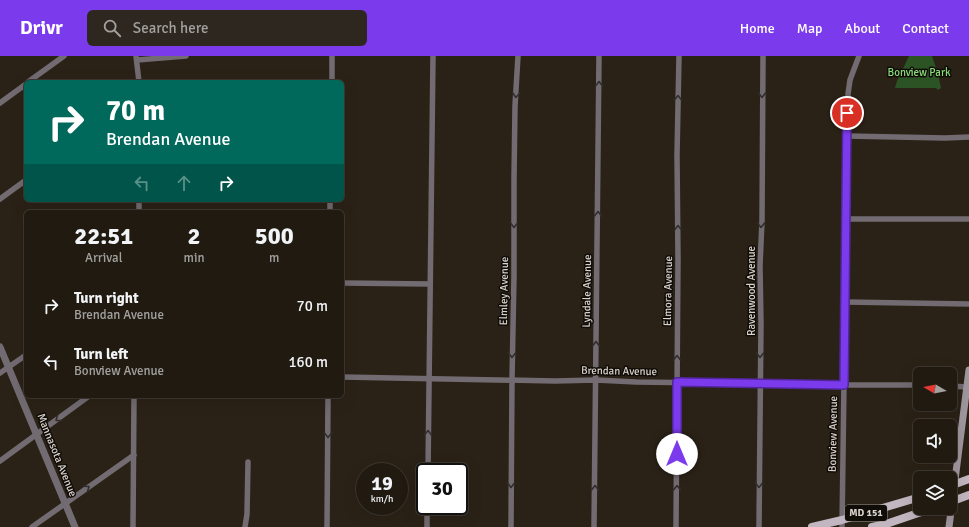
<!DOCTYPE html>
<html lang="en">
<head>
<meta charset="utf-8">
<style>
  :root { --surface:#201a11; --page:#2d271f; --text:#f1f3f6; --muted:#a2a19f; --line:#3d3831; --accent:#7c3aed }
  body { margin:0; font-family:Signika,sans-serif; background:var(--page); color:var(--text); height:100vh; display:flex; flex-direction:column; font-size:15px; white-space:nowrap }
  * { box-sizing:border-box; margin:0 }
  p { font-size:13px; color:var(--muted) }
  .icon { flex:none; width:22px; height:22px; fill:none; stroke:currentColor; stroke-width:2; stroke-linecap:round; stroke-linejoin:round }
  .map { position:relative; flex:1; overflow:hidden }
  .details { position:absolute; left:24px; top:154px; width:320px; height:188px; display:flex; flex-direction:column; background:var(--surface); border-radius:6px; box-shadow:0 4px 16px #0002,0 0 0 1px var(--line) }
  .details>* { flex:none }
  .guide { position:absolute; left:24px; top:24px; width:320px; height:122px; border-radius:6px; box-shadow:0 4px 16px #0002,0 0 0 1px var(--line); background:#00695c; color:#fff; overflow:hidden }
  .needle { width:26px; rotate:280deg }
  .buttons { position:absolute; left:913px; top:311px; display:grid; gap:8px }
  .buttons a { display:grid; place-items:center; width:44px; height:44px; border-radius:6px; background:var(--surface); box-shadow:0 4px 16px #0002,0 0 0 1px var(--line); font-size:20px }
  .speed { position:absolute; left:356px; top:407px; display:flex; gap:8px; font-size:20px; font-weight:700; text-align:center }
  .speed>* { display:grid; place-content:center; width:52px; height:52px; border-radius:50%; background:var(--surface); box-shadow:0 4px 16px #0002,0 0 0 1px var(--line); line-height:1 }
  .speed small { font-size:10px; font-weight:400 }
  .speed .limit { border:2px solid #111; border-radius:6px; background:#fff; color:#111 }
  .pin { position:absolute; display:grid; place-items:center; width:34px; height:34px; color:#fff; margin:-17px; border:2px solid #fff; border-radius:50%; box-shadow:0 1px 4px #0007 }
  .me { position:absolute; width:44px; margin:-22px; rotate:0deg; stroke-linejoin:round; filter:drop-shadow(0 0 3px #0008) }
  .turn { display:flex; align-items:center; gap:14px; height:84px; padding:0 16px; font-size:18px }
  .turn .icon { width:52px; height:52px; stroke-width:2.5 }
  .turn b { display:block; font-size:28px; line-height:34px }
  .lanes { display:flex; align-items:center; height:38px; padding:0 16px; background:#0003; justify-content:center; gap:20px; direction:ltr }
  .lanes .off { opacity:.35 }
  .eta { display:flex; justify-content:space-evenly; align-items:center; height:68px; text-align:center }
  .eta b { font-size:24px; font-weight:700; line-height:28px }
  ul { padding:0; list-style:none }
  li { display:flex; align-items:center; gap:12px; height:56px; padding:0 16px }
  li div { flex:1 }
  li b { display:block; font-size:15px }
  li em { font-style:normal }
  header { display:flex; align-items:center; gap:24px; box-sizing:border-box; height:56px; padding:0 20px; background:var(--accent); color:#fff }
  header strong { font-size:19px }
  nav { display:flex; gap:22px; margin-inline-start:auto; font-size:14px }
  .search { width:280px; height:36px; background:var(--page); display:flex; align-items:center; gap:10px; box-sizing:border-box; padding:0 14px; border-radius:6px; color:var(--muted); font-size:15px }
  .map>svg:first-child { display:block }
  .green { fill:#2c5324 }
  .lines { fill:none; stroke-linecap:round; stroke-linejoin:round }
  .minor { stroke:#726c72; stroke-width:5.5 }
  .tertiary { stroke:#726c72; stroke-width:7 }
  .secondary { stroke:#9f969e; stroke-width:7 }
  .primary { stroke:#c2b6c1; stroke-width:8 }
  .oneway { stroke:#322e2d }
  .route-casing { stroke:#51269a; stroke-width:10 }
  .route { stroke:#7c3aed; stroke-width:7 }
  .labels { text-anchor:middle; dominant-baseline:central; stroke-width:3; stroke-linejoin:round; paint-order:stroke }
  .shield { fill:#100c08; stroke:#9d9791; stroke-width:1 }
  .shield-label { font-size:10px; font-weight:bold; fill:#d9d3cc }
  .park-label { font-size:11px; fill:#89dc79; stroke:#100c08 }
  .street-label { font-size:11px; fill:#d9d3cc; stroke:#100c08 }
</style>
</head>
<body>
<header>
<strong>Drivr</strong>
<div class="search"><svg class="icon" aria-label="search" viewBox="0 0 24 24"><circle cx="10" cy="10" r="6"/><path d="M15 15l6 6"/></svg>Search here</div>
<nav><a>Home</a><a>Map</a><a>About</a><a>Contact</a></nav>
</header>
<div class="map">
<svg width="969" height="471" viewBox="0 0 969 471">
  <rect width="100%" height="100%" fill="#2b2217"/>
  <!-- green -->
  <polygon class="green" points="909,0 932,0 938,18 941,32 938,34 936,32 895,32 897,25"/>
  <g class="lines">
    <!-- minor -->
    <g class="minor">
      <polyline points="136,0 139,26"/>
      <polyline points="332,0 332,26"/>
      <polyline points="137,4 186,0"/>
      <polyline points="28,26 64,0"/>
      <polyline points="0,47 26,28"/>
      <polyline points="847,80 945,82 969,81"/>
      <polyline points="0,143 26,124"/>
      <polyline points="139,156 139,144"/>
      <polyline points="330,156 330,144"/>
      <polyline points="846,163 969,163"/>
      <polyline points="342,227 430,228"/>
      <polyline points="845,246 969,248"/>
      <polyline points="0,317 26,299"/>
      <polyline points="342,321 555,325 596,324 636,326 844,329 920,329"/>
      <polyline points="950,330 967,331"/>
      <polyline points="0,405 89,340"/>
      <polyline points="428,416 433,0"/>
      <polyline points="32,471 134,399"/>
      <polyline points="133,471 134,340"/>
      <polyline points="245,471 247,458 248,406"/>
      <polyline points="327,471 328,340"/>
      <polyline points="427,471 427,450"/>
      <polyline points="511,471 512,324 514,220 514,123 515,50 518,0"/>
      <polyline points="594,471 599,0"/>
      <polyline points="676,471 678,202 677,99 679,0"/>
      <polyline points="759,471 761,268 760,210 762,165 763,0"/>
      <polyline points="842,471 848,38 850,24 859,0"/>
    </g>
    <!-- tertiary -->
    <polyline class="tertiary" points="0,291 75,471"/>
    <!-- secondary -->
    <polyline class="secondary" points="949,471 969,314"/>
    <!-- primary -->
    <g class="primary">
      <polyline points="950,430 969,423"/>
      <polyline points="950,446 969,439"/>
      <polyline points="812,471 842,464 920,441"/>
      <polyline points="872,471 886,468 933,452"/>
    </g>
  </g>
  <!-- one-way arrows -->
  <defs><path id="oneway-chevron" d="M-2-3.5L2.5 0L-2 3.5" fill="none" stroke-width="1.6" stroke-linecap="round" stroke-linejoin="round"/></defs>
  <g class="oneway">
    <use href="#oneway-chevron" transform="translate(599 28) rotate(-89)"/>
    <use href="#oneway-chevron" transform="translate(516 39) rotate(93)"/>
    <use href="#oneway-chevron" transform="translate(762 39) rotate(90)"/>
    <use href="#oneway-chevron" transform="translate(678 42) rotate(-89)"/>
    <use href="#oneway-chevron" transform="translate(598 158) rotate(-89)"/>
    <use href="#oneway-chevron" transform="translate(514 169) rotate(90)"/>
    <use href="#oneway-chevron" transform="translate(761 169) rotate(92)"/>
    <use href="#oneway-chevron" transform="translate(678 172) rotate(-91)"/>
    <use href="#oneway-chevron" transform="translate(596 288) rotate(-89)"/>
    <use href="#oneway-chevron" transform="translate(512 299) rotate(91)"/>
    <use href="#oneway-chevron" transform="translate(760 299) rotate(91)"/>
    <use href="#oneway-chevron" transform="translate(677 302) rotate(-90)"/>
    <use href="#oneway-chevron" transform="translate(58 363) rotate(144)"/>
    <use href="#oneway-chevron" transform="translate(428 377) rotate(-89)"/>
    <use href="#oneway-chevron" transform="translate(328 379) rotate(90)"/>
    <use href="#oneway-chevron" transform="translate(511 429) rotate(90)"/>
    <use href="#oneway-chevron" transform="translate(759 429) rotate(91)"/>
    <use href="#oneway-chevron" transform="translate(87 432) rotate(-35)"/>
    <use href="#oneway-chevron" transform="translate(595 432) rotate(-90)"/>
    <use href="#oneway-chevron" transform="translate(677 432) rotate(-89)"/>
  </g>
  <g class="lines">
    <!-- route casing -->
    <g class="route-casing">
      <polyline id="route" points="677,398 677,326 844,329 847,57"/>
    </g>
    <!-- route -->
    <use href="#route" class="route"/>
  </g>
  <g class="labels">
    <!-- shield labels -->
    <rect class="shield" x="845" y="449" width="42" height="16" rx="3"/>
    <g class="shield-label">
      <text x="866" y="457">MD 151</text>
    </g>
    <!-- park labels -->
    <g class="park-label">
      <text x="919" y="16">Bonview Park</text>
    </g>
    <!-- street labels -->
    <g class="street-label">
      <text transform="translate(504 235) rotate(-89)">Elmley Avenue</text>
      <text transform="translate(587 235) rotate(-89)">Lyndale Avenue</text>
      <text transform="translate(668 235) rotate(-89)">Elmora Avenue</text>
      <text transform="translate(751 235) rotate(-90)">Ravenwood Avenue</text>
      <text transform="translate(619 315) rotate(1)">Brendan Avenue</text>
      <text transform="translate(833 378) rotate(-89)">Bonview Avenue</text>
      <text transform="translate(57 399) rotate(68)">Mannasota Avenue</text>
    </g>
  </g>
</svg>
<div class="buttons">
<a><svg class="needle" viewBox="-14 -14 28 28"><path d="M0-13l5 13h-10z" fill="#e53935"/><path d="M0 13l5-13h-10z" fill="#a2a19f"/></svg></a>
<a><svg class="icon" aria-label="sound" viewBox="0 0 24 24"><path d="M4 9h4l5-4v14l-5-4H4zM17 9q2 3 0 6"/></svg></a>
<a><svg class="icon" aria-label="layers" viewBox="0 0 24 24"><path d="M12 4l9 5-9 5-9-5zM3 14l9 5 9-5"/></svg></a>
</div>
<div class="speed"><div>19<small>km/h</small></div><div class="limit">30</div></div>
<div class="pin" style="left:847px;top:57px;background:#d93025"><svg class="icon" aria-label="arrive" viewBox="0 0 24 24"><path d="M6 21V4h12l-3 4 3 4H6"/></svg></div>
<svg class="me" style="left:677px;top:398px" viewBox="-20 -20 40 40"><circle r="19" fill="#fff"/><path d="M0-13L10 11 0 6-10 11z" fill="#7c3aed"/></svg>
<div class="guide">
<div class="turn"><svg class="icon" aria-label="right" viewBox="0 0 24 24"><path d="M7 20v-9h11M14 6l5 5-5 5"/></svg><div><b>70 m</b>Brendan Avenue</div></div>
<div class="lanes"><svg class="icon off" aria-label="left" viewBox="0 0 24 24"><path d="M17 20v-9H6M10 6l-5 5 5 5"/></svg><svg class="icon off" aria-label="ahead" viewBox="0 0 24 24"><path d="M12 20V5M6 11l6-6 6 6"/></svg><svg class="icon" aria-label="right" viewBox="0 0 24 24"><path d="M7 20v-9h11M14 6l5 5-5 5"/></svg></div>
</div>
<section class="details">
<div class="eta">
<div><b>22:51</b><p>Arrival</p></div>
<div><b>2</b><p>min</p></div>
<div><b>500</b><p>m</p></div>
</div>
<ul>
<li><svg class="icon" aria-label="right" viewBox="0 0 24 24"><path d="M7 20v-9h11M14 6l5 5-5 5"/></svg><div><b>Turn right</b><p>Brendan Avenue</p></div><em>70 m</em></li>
<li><svg class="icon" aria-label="left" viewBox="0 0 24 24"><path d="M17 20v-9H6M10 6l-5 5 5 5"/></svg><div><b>Turn left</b><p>Bonview Avenue</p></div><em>160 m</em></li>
</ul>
</section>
</div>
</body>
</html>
